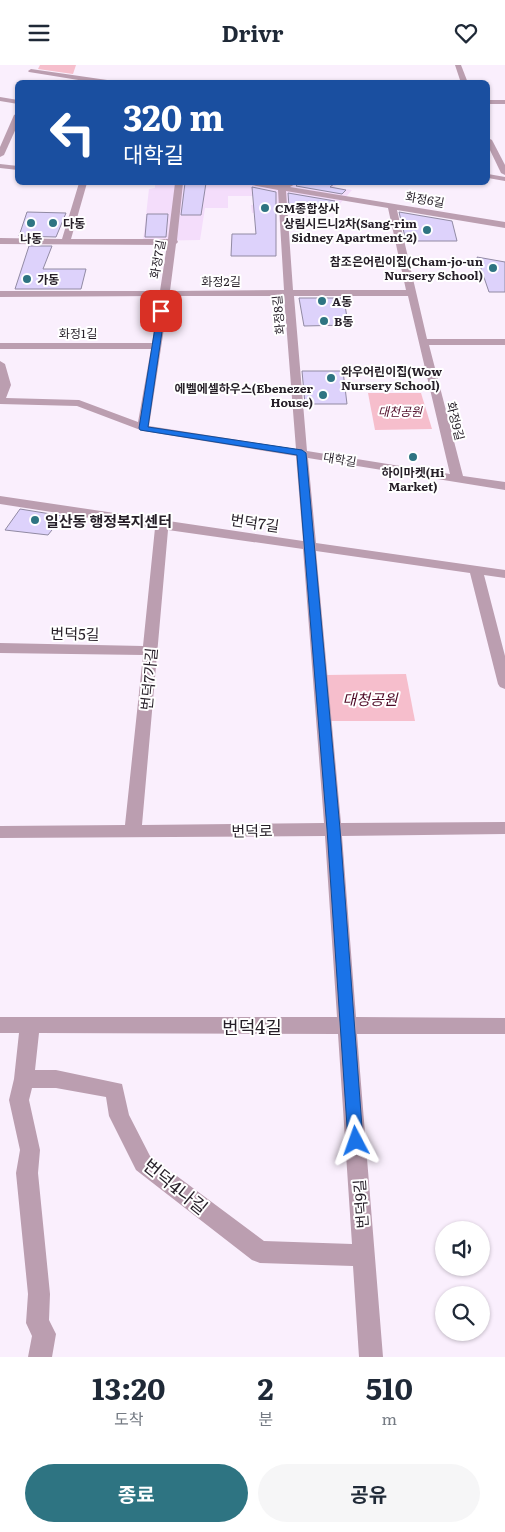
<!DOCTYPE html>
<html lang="ko">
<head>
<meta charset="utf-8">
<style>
  :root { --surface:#fff; --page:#f6f6f7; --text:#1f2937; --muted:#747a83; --accent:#2e7482 }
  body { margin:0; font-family:Literata,"Noto Sans KR",serif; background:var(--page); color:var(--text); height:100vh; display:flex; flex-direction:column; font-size:19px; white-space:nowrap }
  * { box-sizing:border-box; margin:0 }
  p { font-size:16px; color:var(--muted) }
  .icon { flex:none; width:28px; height:28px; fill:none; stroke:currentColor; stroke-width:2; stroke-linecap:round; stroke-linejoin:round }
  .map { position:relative; height:1292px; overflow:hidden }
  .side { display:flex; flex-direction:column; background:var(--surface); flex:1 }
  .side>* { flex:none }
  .guide { position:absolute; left:15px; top:15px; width:475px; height:105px; border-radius:8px; box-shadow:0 1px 4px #0004; background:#1a4fa0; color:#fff; overflow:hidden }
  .fabs { position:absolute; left:435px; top:1156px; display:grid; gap:10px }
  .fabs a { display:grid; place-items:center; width:55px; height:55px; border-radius:50%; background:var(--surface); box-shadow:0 1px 4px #0004; font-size:25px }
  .pin { position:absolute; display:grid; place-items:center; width:42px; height:42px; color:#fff; margin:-21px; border-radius:10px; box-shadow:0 2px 8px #0006 }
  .me { position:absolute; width:55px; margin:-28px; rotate:356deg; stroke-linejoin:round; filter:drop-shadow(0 0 4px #0008) }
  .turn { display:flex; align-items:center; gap:18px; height:105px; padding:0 25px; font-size:22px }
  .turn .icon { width:65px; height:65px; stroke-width:2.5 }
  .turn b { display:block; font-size:35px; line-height:42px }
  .eta { display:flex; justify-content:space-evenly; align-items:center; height:85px; text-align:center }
  .eta b { font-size:30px; font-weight:700; line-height:35px }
  .primary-button { display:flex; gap:10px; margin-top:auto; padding:10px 25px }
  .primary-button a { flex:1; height:58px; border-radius:30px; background:var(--accent); color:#fff; font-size:20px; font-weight:700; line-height:58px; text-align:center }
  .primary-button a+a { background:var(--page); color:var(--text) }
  header { display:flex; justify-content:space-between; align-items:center; height:65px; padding:0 25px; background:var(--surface); font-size:22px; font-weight:700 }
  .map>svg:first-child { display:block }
  .built { fill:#f4ddfb }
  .green { fill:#f6becc }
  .building { fill:#ddd2fb; stroke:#918aa3 }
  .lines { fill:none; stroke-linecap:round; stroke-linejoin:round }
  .minor { fill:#bb9eb0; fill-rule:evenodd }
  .route { fill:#1a73e8; stroke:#114b97 }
  .poi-dot { fill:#2e7482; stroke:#fff; stroke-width:2 }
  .labels { text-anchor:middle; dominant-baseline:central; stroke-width:4; stroke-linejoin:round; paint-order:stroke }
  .far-street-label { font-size:12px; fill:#261f28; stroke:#fff }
  .far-poi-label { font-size:12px; font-weight:bold; fill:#261f28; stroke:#fff; text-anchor:start }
  .far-park-label { font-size:12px; font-style:italic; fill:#4e0a26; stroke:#fff }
  .poi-label { font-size:15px; font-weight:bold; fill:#261f28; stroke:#fff; text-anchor:start }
  .street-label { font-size:15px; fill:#261f28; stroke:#fff }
  .park-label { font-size:15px; font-style:italic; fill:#4e0a26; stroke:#fff }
  .near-street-label { font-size:18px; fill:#261f28; stroke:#fff }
</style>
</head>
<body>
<header><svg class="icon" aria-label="menu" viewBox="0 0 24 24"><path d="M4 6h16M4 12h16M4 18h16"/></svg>Drivr<svg class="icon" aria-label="heart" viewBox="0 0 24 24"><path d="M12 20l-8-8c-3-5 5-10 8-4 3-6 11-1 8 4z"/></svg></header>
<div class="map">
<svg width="505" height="1292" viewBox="0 0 505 1292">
  <rect width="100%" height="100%" fill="#faeffd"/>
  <!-- built -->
  <polygon class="built" points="155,118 339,118 334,122 352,125 338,141 322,141 319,149 252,148 251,140 261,139 261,131 228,131 228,143 205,143 200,175 143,176 149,124 155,123"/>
  <!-- green -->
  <g class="green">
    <polygon points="40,0 76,0 73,9 38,4"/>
    <polygon points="368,328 421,328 432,364 375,365"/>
    <polygon points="406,609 415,656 327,656 325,610"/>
  </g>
  <!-- building -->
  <g class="building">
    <polygon points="185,118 206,118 201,150 181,150"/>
    <polygon points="299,118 335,118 330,122 346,125 342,129 296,121"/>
    <polygon points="252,122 276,127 276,191 231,191 232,169 256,169"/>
    <polygon points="288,128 335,136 331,140 320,140 321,142 289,142"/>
    <polygon points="27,147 66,148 56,172 19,171"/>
    <polygon points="399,147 452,156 457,176 406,176"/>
    <polygon points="147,149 168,149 166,172 145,172"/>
    <polygon points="29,181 52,181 43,204 86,204 81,224 15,224"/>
    <polygon points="477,192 505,197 505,227 489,227"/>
    <polygon points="299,233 344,233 348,260 304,261"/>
    <polygon points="302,306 343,306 347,339 305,339"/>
    <polygon points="20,444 63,451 48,470 5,465"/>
  </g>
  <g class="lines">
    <!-- minor -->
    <g class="minor">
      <polygon points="455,0 461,0 468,18 461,18"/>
      <polygon points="31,4 114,16 117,18 97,18 29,7 28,6"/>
      <polygon points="0,32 18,35 18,39 0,36"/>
      <rect x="488" y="35" width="17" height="4"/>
      <polygon points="18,48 18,59 4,90 0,92 0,82 14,50"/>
      <polygon points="488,73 492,75 505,100 505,110 501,108 488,81"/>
      <polygon points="0,99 18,101 18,105 0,103"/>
      <polygon points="488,109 505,112 505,116 488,113"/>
      <path d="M 79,118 L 87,118 L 71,174 L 168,174 L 175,118 L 183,118 L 177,175 L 178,177 L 176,179 L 170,226 L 284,225 L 278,125 L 252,120 L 248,118 L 280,120 L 297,118 L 290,122 L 505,157 L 505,163 L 397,145 L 427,274 L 505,274 L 505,280 L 429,280 L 463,411 L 505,417 L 505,425 L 308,393 L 316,478 L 505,505 L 505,513 L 484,510 L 505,591 L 505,624 L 500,622 L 498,619 L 470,508 L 316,486 L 341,758 L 505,757 L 505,769 L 342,771 L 356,952 L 505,953 L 505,969 L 357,969 L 383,1292 L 359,1292 L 353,1201 L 260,1198 L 252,1195 L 136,1105 L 109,1051 L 106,1032 L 56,1023 L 32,1023 L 29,1035 L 40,1085 L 38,1108 L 50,1229 L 49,1255 L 56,1269 L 52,1292 L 28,1292 L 32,1271 L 26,1258 L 28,1229 L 16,1108 L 20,1085 L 9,1035 L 14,1014 L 19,968 L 0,968 L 0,952 L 337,952 L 325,771 L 0,773 L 0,761 L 125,760 L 143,590 L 0,588 L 0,578 L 143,581 L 155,463 L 0,439 L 0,431 L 303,476 L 296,391 L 143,366 L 77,341 L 0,339 L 0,296 L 5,299 L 11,320 L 6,333 L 79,335 L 138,357 L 151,284 L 0,284 L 0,278 L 152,278 L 159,231 L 0,232 L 0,226 L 160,226 L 167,180 L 0,179 L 0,173 L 62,174 ZM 286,126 L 388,143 L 406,225 L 293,225 ZM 169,231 L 284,231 L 296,384 L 149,361 ZM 294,231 L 408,231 L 450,409 L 307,386 ZM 168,465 L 303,484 L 324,758 L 142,760 ZM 39,968 L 338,969 L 352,1179 L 264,1176 L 150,1091 L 129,1050 L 122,1019 L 56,1005 L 35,1005 Z"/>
    </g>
  </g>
  <!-- route -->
  <polygon class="route" points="158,244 165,246 148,362 302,385 306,388 340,764 363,1076 361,1081 356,1083 350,1081 348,1076 327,764 297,390 140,365 139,363"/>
  <!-- markers -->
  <g class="poi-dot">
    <circle cx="265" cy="143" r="5"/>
    <circle cx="31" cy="158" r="5"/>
    <circle cx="53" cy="158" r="5"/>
    <circle cx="427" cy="165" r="5"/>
    <circle cx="493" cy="203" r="5"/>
    <circle cx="27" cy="214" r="5"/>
    <circle cx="322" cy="236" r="5"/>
    <circle cx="324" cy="256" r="5"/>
    <circle cx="331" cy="313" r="5"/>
    <circle cx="323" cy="330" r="5"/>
    <circle cx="413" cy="392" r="5"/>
    <circle cx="35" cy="455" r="5"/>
  </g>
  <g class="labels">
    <!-- far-street labels -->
    <g class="far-street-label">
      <text transform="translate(425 134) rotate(10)">화정6길</text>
      <text transform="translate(157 194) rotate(-80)">화정7길</text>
      <text x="221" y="216">화정2길</text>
      <text transform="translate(278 250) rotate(-95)">화정8길</text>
      <text x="78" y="268">화정1길</text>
      <text transform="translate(456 356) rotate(76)">화정9길</text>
      <text transform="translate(340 394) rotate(9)">대학길</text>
    </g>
    <!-- far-poi labels -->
    <g class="far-poi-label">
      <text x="275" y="143">CM종합상사</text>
      <text x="63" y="158">다동</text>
      <text x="417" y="158" text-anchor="end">상림시드니2차(Sang-rim<tspan x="417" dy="14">Sidney Apartment-2)</tspan></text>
      <text x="31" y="173" text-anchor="middle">나동</text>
      <text x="483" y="196" text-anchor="end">참조은어린이집(Cham-jo-un<tspan x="483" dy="14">Nursery School)</tspan></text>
      <text x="37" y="214">가동</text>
      <text x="332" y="236">A동</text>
      <text x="334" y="256">B동</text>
      <text x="341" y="306">와우어린이집(Wow<tspan x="341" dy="14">Nursery School)</tspan></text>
      <text x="313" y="323" text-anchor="end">에벨에셀하우스(Ebenezer<tspan x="313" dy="14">House)</tspan></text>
      <text x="413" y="407" text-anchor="middle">하이마켓(Hi<tspan x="413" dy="14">Market)</tspan></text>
    </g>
    <!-- far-park labels -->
    <g class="far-park-label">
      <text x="400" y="346">대천공원</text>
    </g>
    <!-- poi labels -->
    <g class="poi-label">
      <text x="45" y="455">일산동 행정복지센터</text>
    </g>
    <!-- street labels -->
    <g class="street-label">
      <text transform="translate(255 457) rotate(8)">번덕7길</text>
      <text transform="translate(75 568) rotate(1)">번덕5길</text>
      <text transform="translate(148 614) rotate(-85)">번덕7가길</text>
      <text transform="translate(252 765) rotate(-1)">번덕로</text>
      <text transform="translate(360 1139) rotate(-94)">번덕9길</text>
    </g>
    <!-- park labels -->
    <g class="park-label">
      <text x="370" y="633">대청공원</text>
    </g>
    <!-- near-street labels -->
    <g class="near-street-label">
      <text x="252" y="961">번덕4길</text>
      <text transform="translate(176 1121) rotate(39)">번덕4나길</text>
    </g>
  </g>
</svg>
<div class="fabs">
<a><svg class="icon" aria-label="sound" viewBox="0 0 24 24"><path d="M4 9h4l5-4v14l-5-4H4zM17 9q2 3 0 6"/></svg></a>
<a><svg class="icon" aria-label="search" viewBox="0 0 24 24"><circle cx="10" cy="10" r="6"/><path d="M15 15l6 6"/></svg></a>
</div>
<div class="pin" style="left:161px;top:246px;background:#d93025"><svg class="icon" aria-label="arrive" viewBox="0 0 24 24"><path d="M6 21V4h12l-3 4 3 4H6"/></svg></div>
<svg class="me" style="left:356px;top:1076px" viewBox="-20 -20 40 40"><path d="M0-17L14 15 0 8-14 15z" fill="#1a73e8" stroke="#fff" stroke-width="4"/></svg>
<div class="guide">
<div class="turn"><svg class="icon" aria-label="left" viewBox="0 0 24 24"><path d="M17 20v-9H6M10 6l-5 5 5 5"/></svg><div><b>320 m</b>대학길</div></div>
</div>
</div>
<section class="side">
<div class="eta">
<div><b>13:20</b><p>도착</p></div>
<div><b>2</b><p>분</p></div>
<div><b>510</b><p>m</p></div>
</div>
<div class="primary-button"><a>종료</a><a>공유</a></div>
</section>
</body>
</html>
